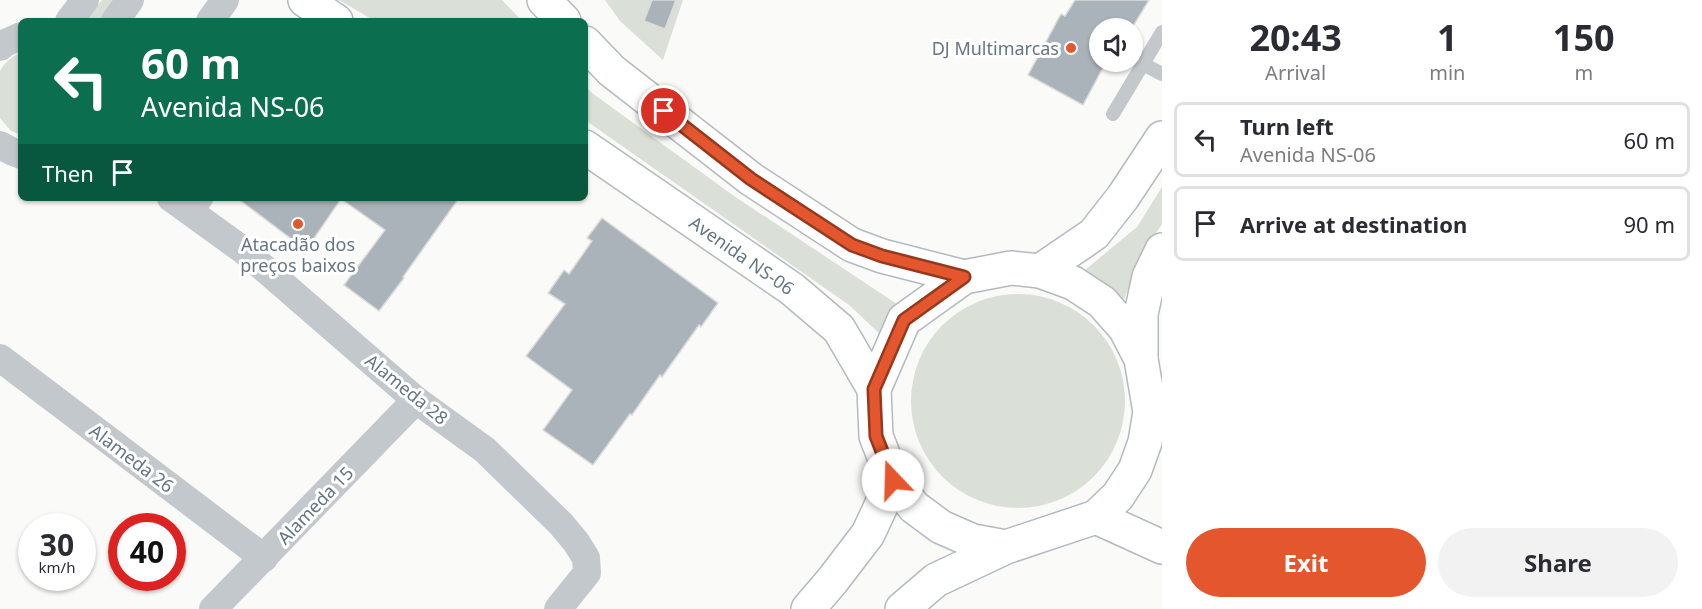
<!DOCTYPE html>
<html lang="en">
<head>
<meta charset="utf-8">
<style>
  :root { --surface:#fff; --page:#f2f2f3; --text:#2b2b33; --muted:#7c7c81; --line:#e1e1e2; --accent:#e4572e }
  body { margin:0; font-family:"Noto Sans",sans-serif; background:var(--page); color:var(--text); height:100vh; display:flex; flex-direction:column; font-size:22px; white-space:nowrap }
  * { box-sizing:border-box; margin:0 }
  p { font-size:20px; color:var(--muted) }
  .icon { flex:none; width:33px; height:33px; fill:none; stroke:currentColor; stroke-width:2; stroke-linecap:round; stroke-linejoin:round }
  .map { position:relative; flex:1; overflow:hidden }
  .side { display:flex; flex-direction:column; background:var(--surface); width:540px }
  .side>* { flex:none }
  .banner { position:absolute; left:18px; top:18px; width:570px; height:183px; border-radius:9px; box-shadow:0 2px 4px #0004; background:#0b6e4f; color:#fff; overflow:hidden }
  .tools { position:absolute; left:1089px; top:18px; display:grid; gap:12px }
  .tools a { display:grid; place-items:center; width:54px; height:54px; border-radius:50%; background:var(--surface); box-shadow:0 2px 4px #0004; font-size:30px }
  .speed { position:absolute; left:18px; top:513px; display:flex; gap:12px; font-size:30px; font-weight:700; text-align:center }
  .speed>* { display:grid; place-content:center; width:78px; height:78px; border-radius:50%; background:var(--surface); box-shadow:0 2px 4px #0004; line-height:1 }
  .speed small { font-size:15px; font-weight:400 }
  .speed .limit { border:9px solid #d22; background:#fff; color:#111 }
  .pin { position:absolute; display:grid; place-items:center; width:51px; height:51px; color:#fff; margin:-26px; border:3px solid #fff; border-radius:50%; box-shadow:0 2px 6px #0007 }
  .me { position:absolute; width:66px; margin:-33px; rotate:339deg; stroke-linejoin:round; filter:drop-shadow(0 0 4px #0008) }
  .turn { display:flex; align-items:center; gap:21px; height:126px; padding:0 24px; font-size:27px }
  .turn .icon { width:78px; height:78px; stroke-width:2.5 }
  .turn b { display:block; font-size:42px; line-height:51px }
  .then { display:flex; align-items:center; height:57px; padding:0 24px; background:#0003; gap:12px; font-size:22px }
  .eta { display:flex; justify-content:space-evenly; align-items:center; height:102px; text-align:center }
  .eta b { font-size:36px; font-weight:700; line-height:42px }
  .button { display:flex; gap:12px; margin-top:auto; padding:12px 24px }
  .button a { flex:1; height:69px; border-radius:36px; background:var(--accent); color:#fff; font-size:24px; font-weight:700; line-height:69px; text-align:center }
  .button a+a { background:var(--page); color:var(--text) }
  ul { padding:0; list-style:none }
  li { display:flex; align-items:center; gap:18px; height:75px; margin:0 12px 9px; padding:0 12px; border:3px solid var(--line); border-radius:9px }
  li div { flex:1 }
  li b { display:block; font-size:22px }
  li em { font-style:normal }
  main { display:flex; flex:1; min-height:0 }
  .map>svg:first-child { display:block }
  .green { fill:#dadfd7 }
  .building { fill:#aab3b9; stroke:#dcdcda; stroke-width:1.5 }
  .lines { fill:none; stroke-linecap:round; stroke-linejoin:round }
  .secondary-casing { stroke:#b3babf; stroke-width:36 }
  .lane { stroke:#c3c8cc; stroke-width:14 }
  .street { stroke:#c3c8cc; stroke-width:28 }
  .secondary { stroke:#fff; stroke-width:33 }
  .route-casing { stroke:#94391e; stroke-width:15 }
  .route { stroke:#e4572e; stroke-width:10 }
  .poi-dot { fill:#e4572e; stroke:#fff; stroke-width:2 }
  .labels { text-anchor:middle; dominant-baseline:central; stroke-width:6; stroke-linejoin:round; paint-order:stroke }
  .poi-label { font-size:18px; fill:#657683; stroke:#fff; text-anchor:end }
  .street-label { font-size:18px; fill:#657683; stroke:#fff }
</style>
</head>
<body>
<main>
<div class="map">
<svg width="1162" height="609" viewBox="0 0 1162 609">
  <rect width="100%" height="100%" fill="#fafaf8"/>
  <!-- green -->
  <g class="green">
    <polygon points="102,0 120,0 105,21 85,21"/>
    <polygon points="339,0 502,0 522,21 375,21"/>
    <polygon points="605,0 683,0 663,60 620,21"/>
    <path d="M 21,53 L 21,135 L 11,131 L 0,118 L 0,71 C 5,62 12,56 21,53 Z"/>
    <polygon points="585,86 592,93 734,196 900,306 882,336 849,305 585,120"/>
    <polygon points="1162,187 1162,224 1141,256 1124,299 1085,270 1137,227"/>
    <circle cx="1018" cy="401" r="107"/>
  </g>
  <!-- building -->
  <g class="building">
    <polygon points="652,0 676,0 665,29 644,21"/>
    <polygon points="1075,0 1149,0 1132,28 1100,28 1100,62 1106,62 1083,105 1028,75 1061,14 1065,16"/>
    <polygon points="237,198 459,198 403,277 404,278 379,311 344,285 385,230 341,199 306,250"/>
    <polygon points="602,218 718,303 701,327 699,325 662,377 660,375 632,415 630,414 593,465 543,430 572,390 526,356 565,304 548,293 564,270 569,274 592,241 587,238"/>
  </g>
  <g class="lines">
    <!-- secondary casing -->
    <g class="secondary-casing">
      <g id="secondary">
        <polyline points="305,0 336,21"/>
        <polyline points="544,0 564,21"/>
        <polyline points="585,43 612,71 751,179 852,245 882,256 964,277"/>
        <polyline points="585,147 792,289 839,329 874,389"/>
        <polyline points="1040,271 1094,234 1123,197 1162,138"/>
        <polyline points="1141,357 1141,314 1149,277 1162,250"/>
        <polyline points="1096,517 1162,547"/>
        <polyline points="808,609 832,581 868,534 893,480"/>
        <polyline points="902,609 936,580 1006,547 1096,517 1118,496 1135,470 1145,442 1150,412 1141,359 1125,328 1102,302 1073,283 1040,271 1011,268 964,277 904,320 874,389 876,436 893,480 914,507 941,527 973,541 1006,547"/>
      </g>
    </g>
    <!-- lane -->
    <g class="lane">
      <polyline points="1143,64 1162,74"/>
      <polyline points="1113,114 1162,32"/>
      <polyline points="195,216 207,198"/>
    </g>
    <!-- street -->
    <g class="street">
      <polyline points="69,21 85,0"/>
      <polyline points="115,21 130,0"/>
      <polyline points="210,21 225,0"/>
      <polyline points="0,47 5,43 21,36"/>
      <polyline points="0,145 13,152 21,155"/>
      <polyline points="171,198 243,250 416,400 485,450 561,524 576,542 586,558 587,573 558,609"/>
      <polyline points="0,358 264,558"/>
      <polyline points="213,609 416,400"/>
    </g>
    <!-- secondary -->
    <use href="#secondary" class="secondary"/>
  </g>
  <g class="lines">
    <!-- route casing -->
    <g class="route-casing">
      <polyline id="route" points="664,111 751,179 852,245 882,256 964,277 904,320 874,389 876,436 893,480"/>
    </g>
    <!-- route -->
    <use href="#route" class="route"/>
  </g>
  <!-- markers -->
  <g class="poi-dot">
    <circle cx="1071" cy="48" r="6"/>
    <circle cx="298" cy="224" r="6"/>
  </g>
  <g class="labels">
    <!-- poi labels -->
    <g class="poi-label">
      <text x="1059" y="48">DJ Multimarcas</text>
      <text x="298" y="244" text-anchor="middle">Atacadão dos<tspan x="298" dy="21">preços baixos</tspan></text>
    </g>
    <!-- street labels -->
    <g class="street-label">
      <text transform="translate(742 255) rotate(35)">Avenida NS-06</text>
      <text transform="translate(407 389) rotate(39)">Alameda 28</text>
      <text transform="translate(132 458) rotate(37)">Alameda 26</text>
      <text transform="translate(315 505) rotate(-46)">Alameda 15</text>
    </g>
  </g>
</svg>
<div class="tools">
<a><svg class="icon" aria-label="sound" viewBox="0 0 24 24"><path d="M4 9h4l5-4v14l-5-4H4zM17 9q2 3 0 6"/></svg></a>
</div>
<div class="speed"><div>30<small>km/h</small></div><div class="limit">40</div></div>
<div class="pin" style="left:664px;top:111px;background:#d93025"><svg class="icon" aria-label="arrive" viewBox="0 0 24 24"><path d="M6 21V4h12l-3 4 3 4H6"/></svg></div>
<svg class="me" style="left:893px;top:480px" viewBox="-20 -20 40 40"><circle r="19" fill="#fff"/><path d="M0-13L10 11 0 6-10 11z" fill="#e4572e"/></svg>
<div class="banner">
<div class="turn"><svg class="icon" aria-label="left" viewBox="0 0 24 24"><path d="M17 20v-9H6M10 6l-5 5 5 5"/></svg><div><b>60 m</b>Avenida NS-06</div></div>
<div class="then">Then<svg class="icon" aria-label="arrive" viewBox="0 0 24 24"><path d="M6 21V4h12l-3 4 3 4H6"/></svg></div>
</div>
</div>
<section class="side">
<div class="eta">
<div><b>20:43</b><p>Arrival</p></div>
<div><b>1</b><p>min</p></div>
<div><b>150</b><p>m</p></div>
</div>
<ul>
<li><svg class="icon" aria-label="left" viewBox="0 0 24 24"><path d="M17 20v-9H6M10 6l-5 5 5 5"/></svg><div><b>Turn left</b><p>Avenida NS-06</p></div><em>60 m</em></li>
<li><svg class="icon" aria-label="arrive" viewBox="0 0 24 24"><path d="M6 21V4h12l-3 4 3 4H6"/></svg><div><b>Arrive at destination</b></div><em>90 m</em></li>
</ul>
<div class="button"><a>Exit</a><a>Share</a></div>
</section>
</main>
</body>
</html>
